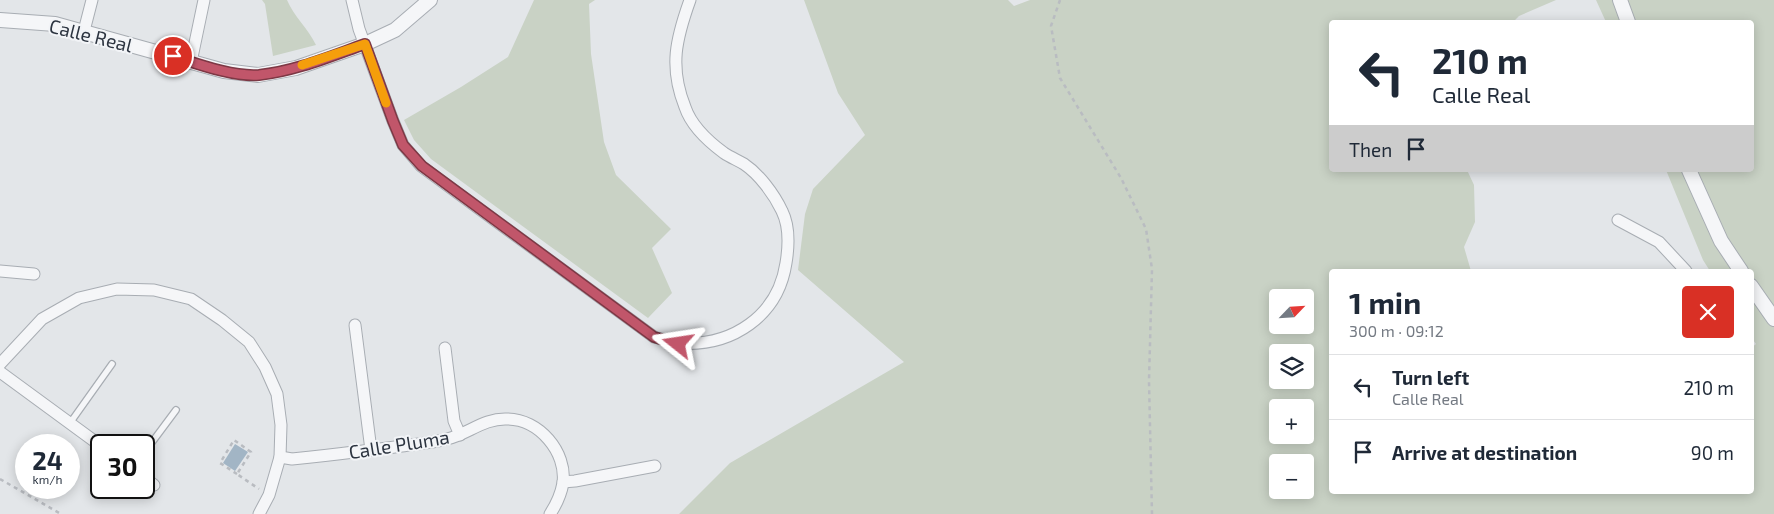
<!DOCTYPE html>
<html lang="en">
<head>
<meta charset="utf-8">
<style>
  :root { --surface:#fff; --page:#f6f6f7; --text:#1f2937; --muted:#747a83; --line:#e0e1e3 }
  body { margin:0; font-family:"Exo 2",sans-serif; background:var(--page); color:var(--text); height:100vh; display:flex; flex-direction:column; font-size:19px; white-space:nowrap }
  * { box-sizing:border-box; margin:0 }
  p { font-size:16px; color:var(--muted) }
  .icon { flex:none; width:28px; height:28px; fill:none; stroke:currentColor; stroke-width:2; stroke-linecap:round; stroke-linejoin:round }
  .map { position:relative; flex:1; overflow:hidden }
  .panel { position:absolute; left:1329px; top:269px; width:425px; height:225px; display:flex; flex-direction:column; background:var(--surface); border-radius:5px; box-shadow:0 2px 12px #0003 }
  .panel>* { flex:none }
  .hud { position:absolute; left:1329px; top:20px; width:425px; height:152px; border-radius:5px; box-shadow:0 2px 12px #0003; background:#fff; color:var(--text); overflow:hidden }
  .needle { width:32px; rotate:65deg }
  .tools { position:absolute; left:1269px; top:289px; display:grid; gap:10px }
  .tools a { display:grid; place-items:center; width:45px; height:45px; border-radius:5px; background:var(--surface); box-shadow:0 2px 12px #0003; font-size:25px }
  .speed { position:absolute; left:15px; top:434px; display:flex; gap:10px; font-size:25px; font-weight:700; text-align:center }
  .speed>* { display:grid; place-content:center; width:65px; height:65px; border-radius:50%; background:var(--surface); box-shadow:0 2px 12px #0003; line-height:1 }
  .speed small { font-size:12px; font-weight:400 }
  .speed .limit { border:2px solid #111; border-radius:8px; background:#fff; color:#111 }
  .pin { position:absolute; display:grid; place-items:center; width:42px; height:42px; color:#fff; margin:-21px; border:2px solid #fff; border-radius:50%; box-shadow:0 1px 5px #0007 }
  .me { position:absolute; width:55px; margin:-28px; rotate:285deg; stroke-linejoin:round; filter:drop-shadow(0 0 4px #0008) }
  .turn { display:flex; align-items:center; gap:18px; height:105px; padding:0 20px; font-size:22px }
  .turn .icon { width:65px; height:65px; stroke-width:2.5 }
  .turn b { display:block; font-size:35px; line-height:42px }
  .then { display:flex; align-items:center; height:48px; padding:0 20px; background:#0003; gap:10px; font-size:19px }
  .round { display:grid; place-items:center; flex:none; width:52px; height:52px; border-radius:5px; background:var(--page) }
  .headline { display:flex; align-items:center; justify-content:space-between; height:85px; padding:0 20px }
  h1 { font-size:30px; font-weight:700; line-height:38px }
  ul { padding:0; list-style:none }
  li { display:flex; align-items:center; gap:15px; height:65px; padding:0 20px; border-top:1px solid var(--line) }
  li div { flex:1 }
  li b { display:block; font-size:19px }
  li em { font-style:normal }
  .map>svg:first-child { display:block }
  .green { fill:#c9d2c5; fill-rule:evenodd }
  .water { fill:#a2b5c5 }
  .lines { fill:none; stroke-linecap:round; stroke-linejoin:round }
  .service-casing { stroke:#a8adb3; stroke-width:8 }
  .minor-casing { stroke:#a8adb3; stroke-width:13 }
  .tertiary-casing { stroke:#a8adb3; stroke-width:16 }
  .path { stroke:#b9bcc1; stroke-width:2.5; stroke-dasharray:4 4; stroke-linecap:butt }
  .service { stroke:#f5f6f8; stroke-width:5.5 }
  .minor { stroke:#f5f6f8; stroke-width:11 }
  .tertiary { stroke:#f5f6f8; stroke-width:14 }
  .route-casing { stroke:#7d3845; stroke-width:12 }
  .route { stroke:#c1566a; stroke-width:9 }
  .slow { stroke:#f59e0b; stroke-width:9 }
  .labels { text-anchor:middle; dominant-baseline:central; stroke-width:4; stroke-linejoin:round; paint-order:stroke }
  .street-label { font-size:19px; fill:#2c3440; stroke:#f2f4f7 }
</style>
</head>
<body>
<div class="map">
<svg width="1774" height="514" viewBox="0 0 1774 514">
  <rect width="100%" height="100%" fill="#e3e6e9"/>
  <!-- green -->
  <g class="green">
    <path d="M 262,0 L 287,0 C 294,17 308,28 316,45 L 273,56 L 265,4 Z"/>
    <polygon points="534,0 595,0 589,4 591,54 604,142 616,175 671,229 652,248 672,293 648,318 431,159 414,140 404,120 461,87 508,57"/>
    <path d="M 804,0 L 1008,0 L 1014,6 L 1030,0 L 1556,0 L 1519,16 L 1513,22 L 1331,22 L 1331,170 L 1467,170 L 1474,185 L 1475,222 L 1464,247 L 1471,271 L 1331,271 L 1331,491 L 1751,491 L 1751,348 L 1756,344 L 1751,337 L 1751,271 L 1710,271 L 1703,260 L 1666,170 L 1751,170 L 1751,22 L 1606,22 L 1596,0 L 1774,0 L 1774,514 L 679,514 L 730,463 L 904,362 L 798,270 L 805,214 L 813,189 L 865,135 L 838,93 ZM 1278,298 L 1305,298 L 1305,325 L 1278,325 ZM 1278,352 L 1305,352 L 1305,380 L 1278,380 ZM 1278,408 L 1305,408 L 1305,435 L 1278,435 ZM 1278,462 L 1305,462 L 1305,490 L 1278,490 Z"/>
  </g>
  <!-- water -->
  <polygon class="water" points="235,444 248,452 235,471 223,463"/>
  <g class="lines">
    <!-- service casing -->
    <g class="service-casing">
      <g id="service">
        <polyline points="70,423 112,364"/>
        <polyline points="144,453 176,410"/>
      </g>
    </g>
    <!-- minor casing -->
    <g class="minor-casing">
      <g id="minor">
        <path d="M 352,0 L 359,29 L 393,121 L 403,145 L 421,166 L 654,337 C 662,339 671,343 679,343 C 732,347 778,316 786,263 C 789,245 790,227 782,211 C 774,194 759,174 744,164 C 737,160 730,157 724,153 C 709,142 691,125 685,107 C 669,67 676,39 690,0"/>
        <polyline points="84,31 92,0"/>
        <polyline points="191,62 204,0"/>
        <polyline points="1618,220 1659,242 1686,271"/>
        <polyline points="0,271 34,274"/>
        <polyline points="355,325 371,450"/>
        <polyline points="445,348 454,421 460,435"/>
        <polyline points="0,364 42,319 79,298 117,289 154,290 191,299 222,320 249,342 265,367 277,394 281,425 280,457 269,495 259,514"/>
        <polyline points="0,372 101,446"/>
        <path d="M 280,457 L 292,459 C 329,455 365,451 402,446 C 416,444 432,443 447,439 C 468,434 484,418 507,419 C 539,419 567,452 563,483 C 561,494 556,505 550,514"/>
        <polyline points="144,477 154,485"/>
        <polyline points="563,482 575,481 655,466"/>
      </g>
    </g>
    <!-- tertiary casing -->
    <g class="tertiary-casing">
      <g id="tertiary">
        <polyline points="1620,0 1628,22"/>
        <polyline points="0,20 55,24 224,71 258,75 296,68 365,44 395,30 430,0"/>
        <polyline points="1689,170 1721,241 1741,271"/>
        <polyline points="1751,286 1774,319"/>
      </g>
    </g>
    <!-- path -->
    <g class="path">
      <polyline points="1060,0 1051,26 1060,78 1121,178 1146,229 1152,269 1149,381 1152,514"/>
      <polyline points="237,474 220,463 234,440 251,452 237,474 259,489"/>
      <polyline points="0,479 61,514"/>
    </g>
    <!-- service -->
    <use href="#service" class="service"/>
    <!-- minor -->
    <use href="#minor" class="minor"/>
    <!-- tertiary -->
    <use href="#tertiary" class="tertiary"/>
  </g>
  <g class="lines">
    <!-- route casing -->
    <g class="route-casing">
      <path id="route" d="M 173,56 C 198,64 233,77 259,75 C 296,71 331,56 365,44 L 393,121 L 403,145 L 422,166 L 654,337 L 678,344"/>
    </g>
    <!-- route -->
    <use href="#route" class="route"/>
    <!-- slow -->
    <polyline class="slow" points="302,65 365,44 386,103"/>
  </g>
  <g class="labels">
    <!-- street labels -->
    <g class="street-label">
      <text transform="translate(91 35) rotate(14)">Calle Real</text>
      <text transform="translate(399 444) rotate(-9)">Calle Pluma</text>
    </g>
  </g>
</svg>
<div class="tools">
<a><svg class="needle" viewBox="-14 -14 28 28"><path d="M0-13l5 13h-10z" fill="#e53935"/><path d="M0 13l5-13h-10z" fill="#747a83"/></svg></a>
<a><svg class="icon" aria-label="layers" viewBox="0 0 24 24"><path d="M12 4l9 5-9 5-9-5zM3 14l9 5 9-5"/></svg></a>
<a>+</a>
<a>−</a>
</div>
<div class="speed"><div>24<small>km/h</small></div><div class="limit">30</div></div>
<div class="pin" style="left:173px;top:56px;background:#d93025"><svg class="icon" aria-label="arrive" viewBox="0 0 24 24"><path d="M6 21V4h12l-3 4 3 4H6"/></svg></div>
<svg class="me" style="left:678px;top:344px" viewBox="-20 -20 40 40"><path d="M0-17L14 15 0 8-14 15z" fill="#c1566a" stroke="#fff" stroke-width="4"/></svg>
<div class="hud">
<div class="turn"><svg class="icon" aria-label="left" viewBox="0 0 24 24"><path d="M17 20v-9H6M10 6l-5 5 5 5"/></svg><div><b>210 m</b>Calle Real</div></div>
<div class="then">Then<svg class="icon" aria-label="arrive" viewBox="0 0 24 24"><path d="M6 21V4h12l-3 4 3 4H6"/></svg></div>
</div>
<section class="panel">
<div class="headline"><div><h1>1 min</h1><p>300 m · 09:12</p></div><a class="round" style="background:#d93025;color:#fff"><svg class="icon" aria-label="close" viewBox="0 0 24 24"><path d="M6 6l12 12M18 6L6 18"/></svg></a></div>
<ul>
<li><svg class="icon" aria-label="left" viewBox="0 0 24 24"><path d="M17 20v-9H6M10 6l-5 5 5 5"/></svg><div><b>Turn left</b><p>Calle Real</p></div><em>210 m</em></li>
<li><svg class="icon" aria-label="arrive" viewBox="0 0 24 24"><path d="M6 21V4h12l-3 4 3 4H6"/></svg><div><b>Arrive at destination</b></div><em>90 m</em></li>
</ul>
</section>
</div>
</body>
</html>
